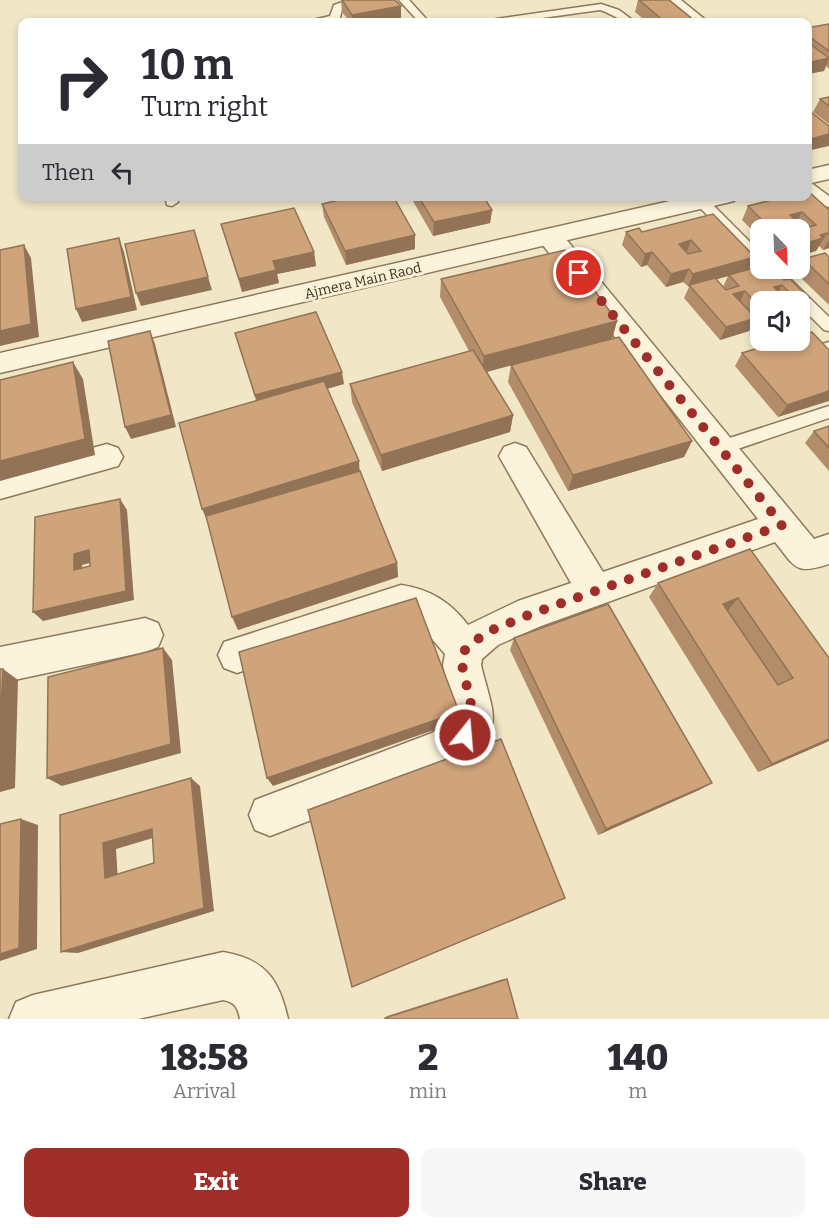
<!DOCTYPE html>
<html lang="en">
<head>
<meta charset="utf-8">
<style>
  :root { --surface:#fff; --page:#f7f7f7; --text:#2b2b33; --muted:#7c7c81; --accent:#a02e28 }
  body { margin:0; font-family:Bitter,serif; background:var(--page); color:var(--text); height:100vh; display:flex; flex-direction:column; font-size:22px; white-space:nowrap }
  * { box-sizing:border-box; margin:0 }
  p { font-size:20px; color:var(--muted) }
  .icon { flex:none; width:33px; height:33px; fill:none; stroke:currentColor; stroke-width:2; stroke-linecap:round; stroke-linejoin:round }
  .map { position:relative; height:1019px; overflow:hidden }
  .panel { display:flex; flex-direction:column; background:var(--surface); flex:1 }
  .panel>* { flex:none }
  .top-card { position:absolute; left:18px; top:18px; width:794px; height:183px; border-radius:12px; box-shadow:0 3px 9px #0003; background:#fff; color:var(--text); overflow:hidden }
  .needle { width:39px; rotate:157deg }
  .buttons { position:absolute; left:750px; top:219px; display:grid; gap:12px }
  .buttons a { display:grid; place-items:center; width:60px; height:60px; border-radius:12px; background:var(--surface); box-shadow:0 3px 9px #0003; font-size:30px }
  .pin { position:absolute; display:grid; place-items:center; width:51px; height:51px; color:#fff; margin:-26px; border:3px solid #fff; border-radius:50%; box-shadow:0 2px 6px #0007 }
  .me { position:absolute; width:66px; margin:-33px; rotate:17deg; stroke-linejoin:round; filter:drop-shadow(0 0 4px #0008) }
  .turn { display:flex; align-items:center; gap:21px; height:126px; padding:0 24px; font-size:27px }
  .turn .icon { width:78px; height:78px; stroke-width:2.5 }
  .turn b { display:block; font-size:42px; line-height:51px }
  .then { display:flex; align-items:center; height:57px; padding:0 24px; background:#0003; gap:12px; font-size:22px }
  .eta { display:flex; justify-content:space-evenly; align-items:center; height:102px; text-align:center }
  .eta b { font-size:36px; font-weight:800; line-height:42px }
  .cta { display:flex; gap:12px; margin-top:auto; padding:12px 24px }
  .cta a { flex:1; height:69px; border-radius:12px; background:var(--accent); color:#fff; font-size:24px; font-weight:800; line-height:69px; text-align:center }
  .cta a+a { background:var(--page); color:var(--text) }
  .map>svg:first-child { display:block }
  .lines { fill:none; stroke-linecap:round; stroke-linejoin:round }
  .service-casing { stroke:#8e795b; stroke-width:3 }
  .minor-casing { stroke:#8e795b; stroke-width:3 }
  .tertiary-casing { stroke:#8e795b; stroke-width:3 }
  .service { fill:#fbf3db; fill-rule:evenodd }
  .minor { fill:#fbf3db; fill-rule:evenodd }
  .tertiary { fill:#fbf3db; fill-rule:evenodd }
  .wall { fill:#b38d6a; fill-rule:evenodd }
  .shaded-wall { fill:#927356 }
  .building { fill:#d0a47b; stroke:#927356; stroke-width:1.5; fill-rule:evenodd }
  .route { stroke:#a02e28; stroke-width:10; stroke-dasharray:0 18 }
  .labels { text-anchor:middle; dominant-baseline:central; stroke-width:6; stroke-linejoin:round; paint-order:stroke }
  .far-street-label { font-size:14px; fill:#3d301f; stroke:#f8f0d7 }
</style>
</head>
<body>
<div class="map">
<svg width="829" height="1019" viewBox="0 0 829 1019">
  <rect width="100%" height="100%" fill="#f1e7c7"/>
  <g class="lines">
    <!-- service casing -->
    <g class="service-casing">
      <g id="service">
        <polygon points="348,0 363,0 342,9 340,18 343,22 304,22 330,16 334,5"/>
        <polygon points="399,0 409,0 429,22 419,22"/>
        <polygon points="670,0 681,0 708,22 697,22"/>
        <path d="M 601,4 L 619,10 L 635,22 C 622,23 613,14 600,10 L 513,22 L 491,22 L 496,19 Z"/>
        <polygon points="807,180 829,196 829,207 824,206 807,191"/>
        <polygon points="165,196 178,196 178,202 172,206 167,205"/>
        <polygon points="702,198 707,199 760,252 760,263 755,262 697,205 696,202 697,199"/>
        <polygon points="763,268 779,268 829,317 829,331 824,330 800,306 800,302 795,302"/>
        <polygon points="829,342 829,360 824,358 816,349 819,345"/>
        <polygon points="829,406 829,418 720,455 714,453 712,448 714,443"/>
      </g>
    </g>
    <!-- minor casing -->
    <g class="minor-casing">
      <g id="minor">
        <path d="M 551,230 L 560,232 L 814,539 L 829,534 L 829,564 C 795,575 796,568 775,542 L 541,626 L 498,645 L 482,659 L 481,665 C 493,716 508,729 458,763 L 270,836 L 255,830 L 249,815 L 255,800 L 432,733 L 454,717 L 443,665 L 445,654 L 418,623 L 401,617 L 237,673 L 224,668 L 218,655 L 224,642 L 401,585 C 430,589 450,602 468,625 L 518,601 L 571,583 L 499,456 L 504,447 L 515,443 L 526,447 L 603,572 L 758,519 L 542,244 L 539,238 L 542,232 Z"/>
        <polygon points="107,444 118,448 123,457 118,466 0,499 0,473"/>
        <polygon points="145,618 158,623 163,635 158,647 145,652 0,683 0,647"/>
        <path d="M 223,952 C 265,959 279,979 288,1019 L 240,1019 C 238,1008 235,1002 223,1000 L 138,1019 L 9,1019 L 16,1002 L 33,995 Z"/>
      </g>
    </g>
    <!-- tertiary casing -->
    <g class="tertiary-casing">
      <g id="tertiary">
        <polygon points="829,165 829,179 807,184 807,170"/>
        <polygon points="692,196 737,196 734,201 726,203 0,373 0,353"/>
      </g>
    </g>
    <!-- service -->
    <use href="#service" class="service"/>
    <!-- minor -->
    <use href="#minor" class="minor"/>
    <!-- tertiary -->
    <use href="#tertiary" class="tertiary"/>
  </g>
  <!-- wall -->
  <g class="wall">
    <polygon points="341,0 401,6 401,19 381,22 350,22 342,12"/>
    <polygon points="638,0 669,0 696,22 647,22 635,12"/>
    <polygon points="829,24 829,69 826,66 824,71 807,74 807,28"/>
    <polygon points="829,97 829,124 813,112 820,99"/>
    <polygon points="410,196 485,196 485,200 492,210 490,223 433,236"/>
    <polygon points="322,204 415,235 415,249 346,265 324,217"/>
    <polygon points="748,206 829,210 829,248 823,250 819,246 816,251 800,230 760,230 760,238 742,220"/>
    <path d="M 713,214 L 755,257 L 749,270 L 760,266 L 760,268 L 772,268 L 784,280 L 790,279 L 809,298 L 801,311 L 800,311 L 800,302 L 760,302 L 760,322 L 756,324 L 754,321 L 749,331 L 720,340 L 684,298 L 689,287 L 683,282 L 666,287 L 647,265 L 641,267 L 622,245 L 626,232 L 639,228 L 642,232 ZM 728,276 L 723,287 L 717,279 Z"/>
    <polygon points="221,224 314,252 316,266 277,274 279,283 242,292"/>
    <polygon points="829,257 829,305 796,273 798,268 800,268 800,267 803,259"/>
    <polygon points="441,279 617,321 612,339 564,351 692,441 684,457 568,491 508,382 511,365 487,372 513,415 510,432 382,471 352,402 350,384 469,351 440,297"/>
    <polygon points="235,333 344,384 327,389 397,563 398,577 238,630 256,401"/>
    <polygon points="829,350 778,417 735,366 742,353"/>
    <polygon points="829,426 829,471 805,443 814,431"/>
    <polygon points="750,549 829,741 758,772 649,597 658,583"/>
    <polygon points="514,638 712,783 699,790 598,835 510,650"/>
    <polygon points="503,979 507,979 385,1018 387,1016"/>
  </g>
  <!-- shaded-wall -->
  <g class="shaded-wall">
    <polygon points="401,6 401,19 381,22 353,22 352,15"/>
    <polygon points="829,58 824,71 807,74 807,63"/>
    <polygon points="829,134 829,146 807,151 807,140"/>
    <polygon points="492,210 490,223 433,236 434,222"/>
    <polygon points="802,212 795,225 790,215"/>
    <polygon points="827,233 816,251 800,256 800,245 820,235"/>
    <polygon points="415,235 415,249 346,265 345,251"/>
    <polygon points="119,238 124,252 137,310 82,322 76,309"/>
    <polygon points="691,240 686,254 679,244"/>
    <polygon points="829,240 829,248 823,250"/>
    <polygon points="24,245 31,258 39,337 0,346 0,331"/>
    <polygon points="314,252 316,266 277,274 279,283 242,292 239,279 273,261"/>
    <polygon points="652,252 647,265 641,267 645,254"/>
    <polygon points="755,257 749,270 690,287 689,285 688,287 693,274"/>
    <polygon points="689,269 683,282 666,287 671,274"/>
    <polygon points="208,277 212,290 141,306 136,293"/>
    <polygon points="782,285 775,298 774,287"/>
    <polygon points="745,291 739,304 733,294"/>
    <polygon points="809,298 801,311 800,311 800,302 797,302 798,301"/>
    <polygon points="760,316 760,322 756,324"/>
    <polygon points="756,318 749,331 720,340 726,327"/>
    <polygon points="617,321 612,339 482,373 484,356"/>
    <polygon points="150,331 155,344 176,427 131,439 125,427"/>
    <polygon points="73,362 83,379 95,455 0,481 0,461"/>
    <polygon points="342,372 344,384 259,407 255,395"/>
    <polygon points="829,391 829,401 778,417 787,405"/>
    <polygon points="513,415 510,432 382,471 381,455"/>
    <polygon points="692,441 684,457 568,491 573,475"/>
    <polygon points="359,461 360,478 209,525 202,509"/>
    <polygon points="120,499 127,510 134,600 43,621 33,612 126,591"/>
    <polygon points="89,550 97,561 82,565 83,580 74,570 74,554"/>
    <polygon points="397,563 398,577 238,630 232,617"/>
    <polygon points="738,598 727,612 723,604"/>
    <polygon points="163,648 172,660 181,753 62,786 47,778"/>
    <polygon points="3,669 18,680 15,788 0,792 0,729"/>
    <polygon points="459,712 457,722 273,786 267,778"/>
    <polygon points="829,739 829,741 758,772 772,764"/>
    <polygon points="191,778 200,786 214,911 78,953 61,952 204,908"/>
    <polygon points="712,783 699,790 598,835 606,829"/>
    <polygon points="21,819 38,825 37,949 0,961 0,954"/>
    <polygon points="152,829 163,835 116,849 118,882 105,878 103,843"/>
  </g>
  <!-- building -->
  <g class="building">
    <polygon points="342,0 395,0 401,6 352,15"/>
    <polygon points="639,0 669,0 696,22 665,22"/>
    <polygon points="631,21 632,22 596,22"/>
    <polygon points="829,24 829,51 807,35 807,28"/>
    <polygon points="807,42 829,58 807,63"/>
    <polygon points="829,97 829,106 820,99"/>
    <polygon points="807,109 829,126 829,134 807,140"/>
    <path d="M 808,191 L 829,210 L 829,235 L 827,233 L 820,235 L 823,238 L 800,245 L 800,230 L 772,230 L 748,206 L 787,196 L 807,196 L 807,192 ZM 802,212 L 816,225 L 804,228 L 790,215 Z"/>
    <polygon points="356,196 393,196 415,235 345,251 322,204"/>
    <polygon points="418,196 483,196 492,210 434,222"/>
    <polygon points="294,208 314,252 273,261 276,270 239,279 221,224"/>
    <path d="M 713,214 L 755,257 L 693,274 L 689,269 L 671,274 L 652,252 L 645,254 L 626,232 L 639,228 L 642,232 ZM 691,240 L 701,251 L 688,254 L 679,244 Z"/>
    <polygon points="194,230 208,277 136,293 125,244"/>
    <polygon points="119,238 131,297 76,309 67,249"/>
    <polygon points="24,245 31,324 0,331 0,250"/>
    <polygon points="565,250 617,321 484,356 441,279"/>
    <polygon points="825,253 829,257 829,284 803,259"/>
    <polygon points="760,266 760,268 772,268 784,280 790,279 809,298 798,301 782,285 774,287 787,302 760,302 760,308 745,291 733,294 756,318 726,327 689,285 715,278 726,290 739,286 729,275"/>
    <polygon points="316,312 342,372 255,395 235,333"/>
    <polygon points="150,331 171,415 125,427 108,341"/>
    <polygon points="812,332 829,350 829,391 787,405 742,353 784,340 800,340 800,336"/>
    <polygon points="619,337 692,441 573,475 511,365"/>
    <polygon points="473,350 513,415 381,455 350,384"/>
    <polygon points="73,362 85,439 0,461 0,380"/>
    <polygon points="324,381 359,461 202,509 179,423"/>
    <polygon points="829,426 829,448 814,431"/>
    <polygon points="360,471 397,563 232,617 206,516"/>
    <path d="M 120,499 L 126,591 L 33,612 L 35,517 ZM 89,550 L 90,566 L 74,570 L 74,554 Z"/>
    <path d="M 750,549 L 829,658 L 829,739 L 772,764 L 658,583 ZM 738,598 L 793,678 L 778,685 L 723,604 Z"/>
    <polygon points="416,598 459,712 267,778 239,652"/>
    <polygon points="608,604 712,783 606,829 514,638"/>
    <polygon points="163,648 171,744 47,778 48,677"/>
    <polygon points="0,669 3,669 0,729"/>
    <polygon points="501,739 565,898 352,987 308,810"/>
    <path d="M 191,778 L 204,908 L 61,952 L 60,815 ZM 152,829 L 154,863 L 105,878 L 103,843 Z"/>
    <polygon points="21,819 19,948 0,954 0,824"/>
    <polygon points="507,979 518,1019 386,1019 385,1018"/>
  </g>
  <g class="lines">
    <!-- route -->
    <polyline class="route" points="465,735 475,722 462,665 465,650 485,633 531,614 782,525 579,273"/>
  </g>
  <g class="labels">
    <!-- far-street labels -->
    <g class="far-street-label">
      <text transform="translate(363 281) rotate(-13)">Ajmera Main Raod</text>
    </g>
  </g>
</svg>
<div class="buttons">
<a><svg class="needle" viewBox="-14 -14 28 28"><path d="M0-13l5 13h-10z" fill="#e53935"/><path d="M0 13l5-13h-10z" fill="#7c7c81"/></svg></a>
<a><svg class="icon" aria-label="sound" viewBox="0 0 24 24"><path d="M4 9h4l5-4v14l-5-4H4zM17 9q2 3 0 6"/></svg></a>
</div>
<div class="pin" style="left:579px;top:273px;background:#d93025"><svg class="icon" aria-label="arrive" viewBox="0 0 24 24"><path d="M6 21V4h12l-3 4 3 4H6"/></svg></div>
<svg class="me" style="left:465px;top:735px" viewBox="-20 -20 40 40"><circle r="17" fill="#a02e28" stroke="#fff" stroke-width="3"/><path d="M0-11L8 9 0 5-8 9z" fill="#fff"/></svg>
<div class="top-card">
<div class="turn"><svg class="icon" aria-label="right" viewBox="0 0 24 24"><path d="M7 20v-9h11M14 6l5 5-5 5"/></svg><div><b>10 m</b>Turn right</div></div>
<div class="then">Then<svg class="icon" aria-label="left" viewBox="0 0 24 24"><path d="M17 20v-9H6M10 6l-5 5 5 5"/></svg></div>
</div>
</div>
<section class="panel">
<div class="eta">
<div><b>18:58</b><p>Arrival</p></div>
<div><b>2</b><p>min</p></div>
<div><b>140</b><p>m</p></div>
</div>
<div class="cta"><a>Exit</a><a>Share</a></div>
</section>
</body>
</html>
